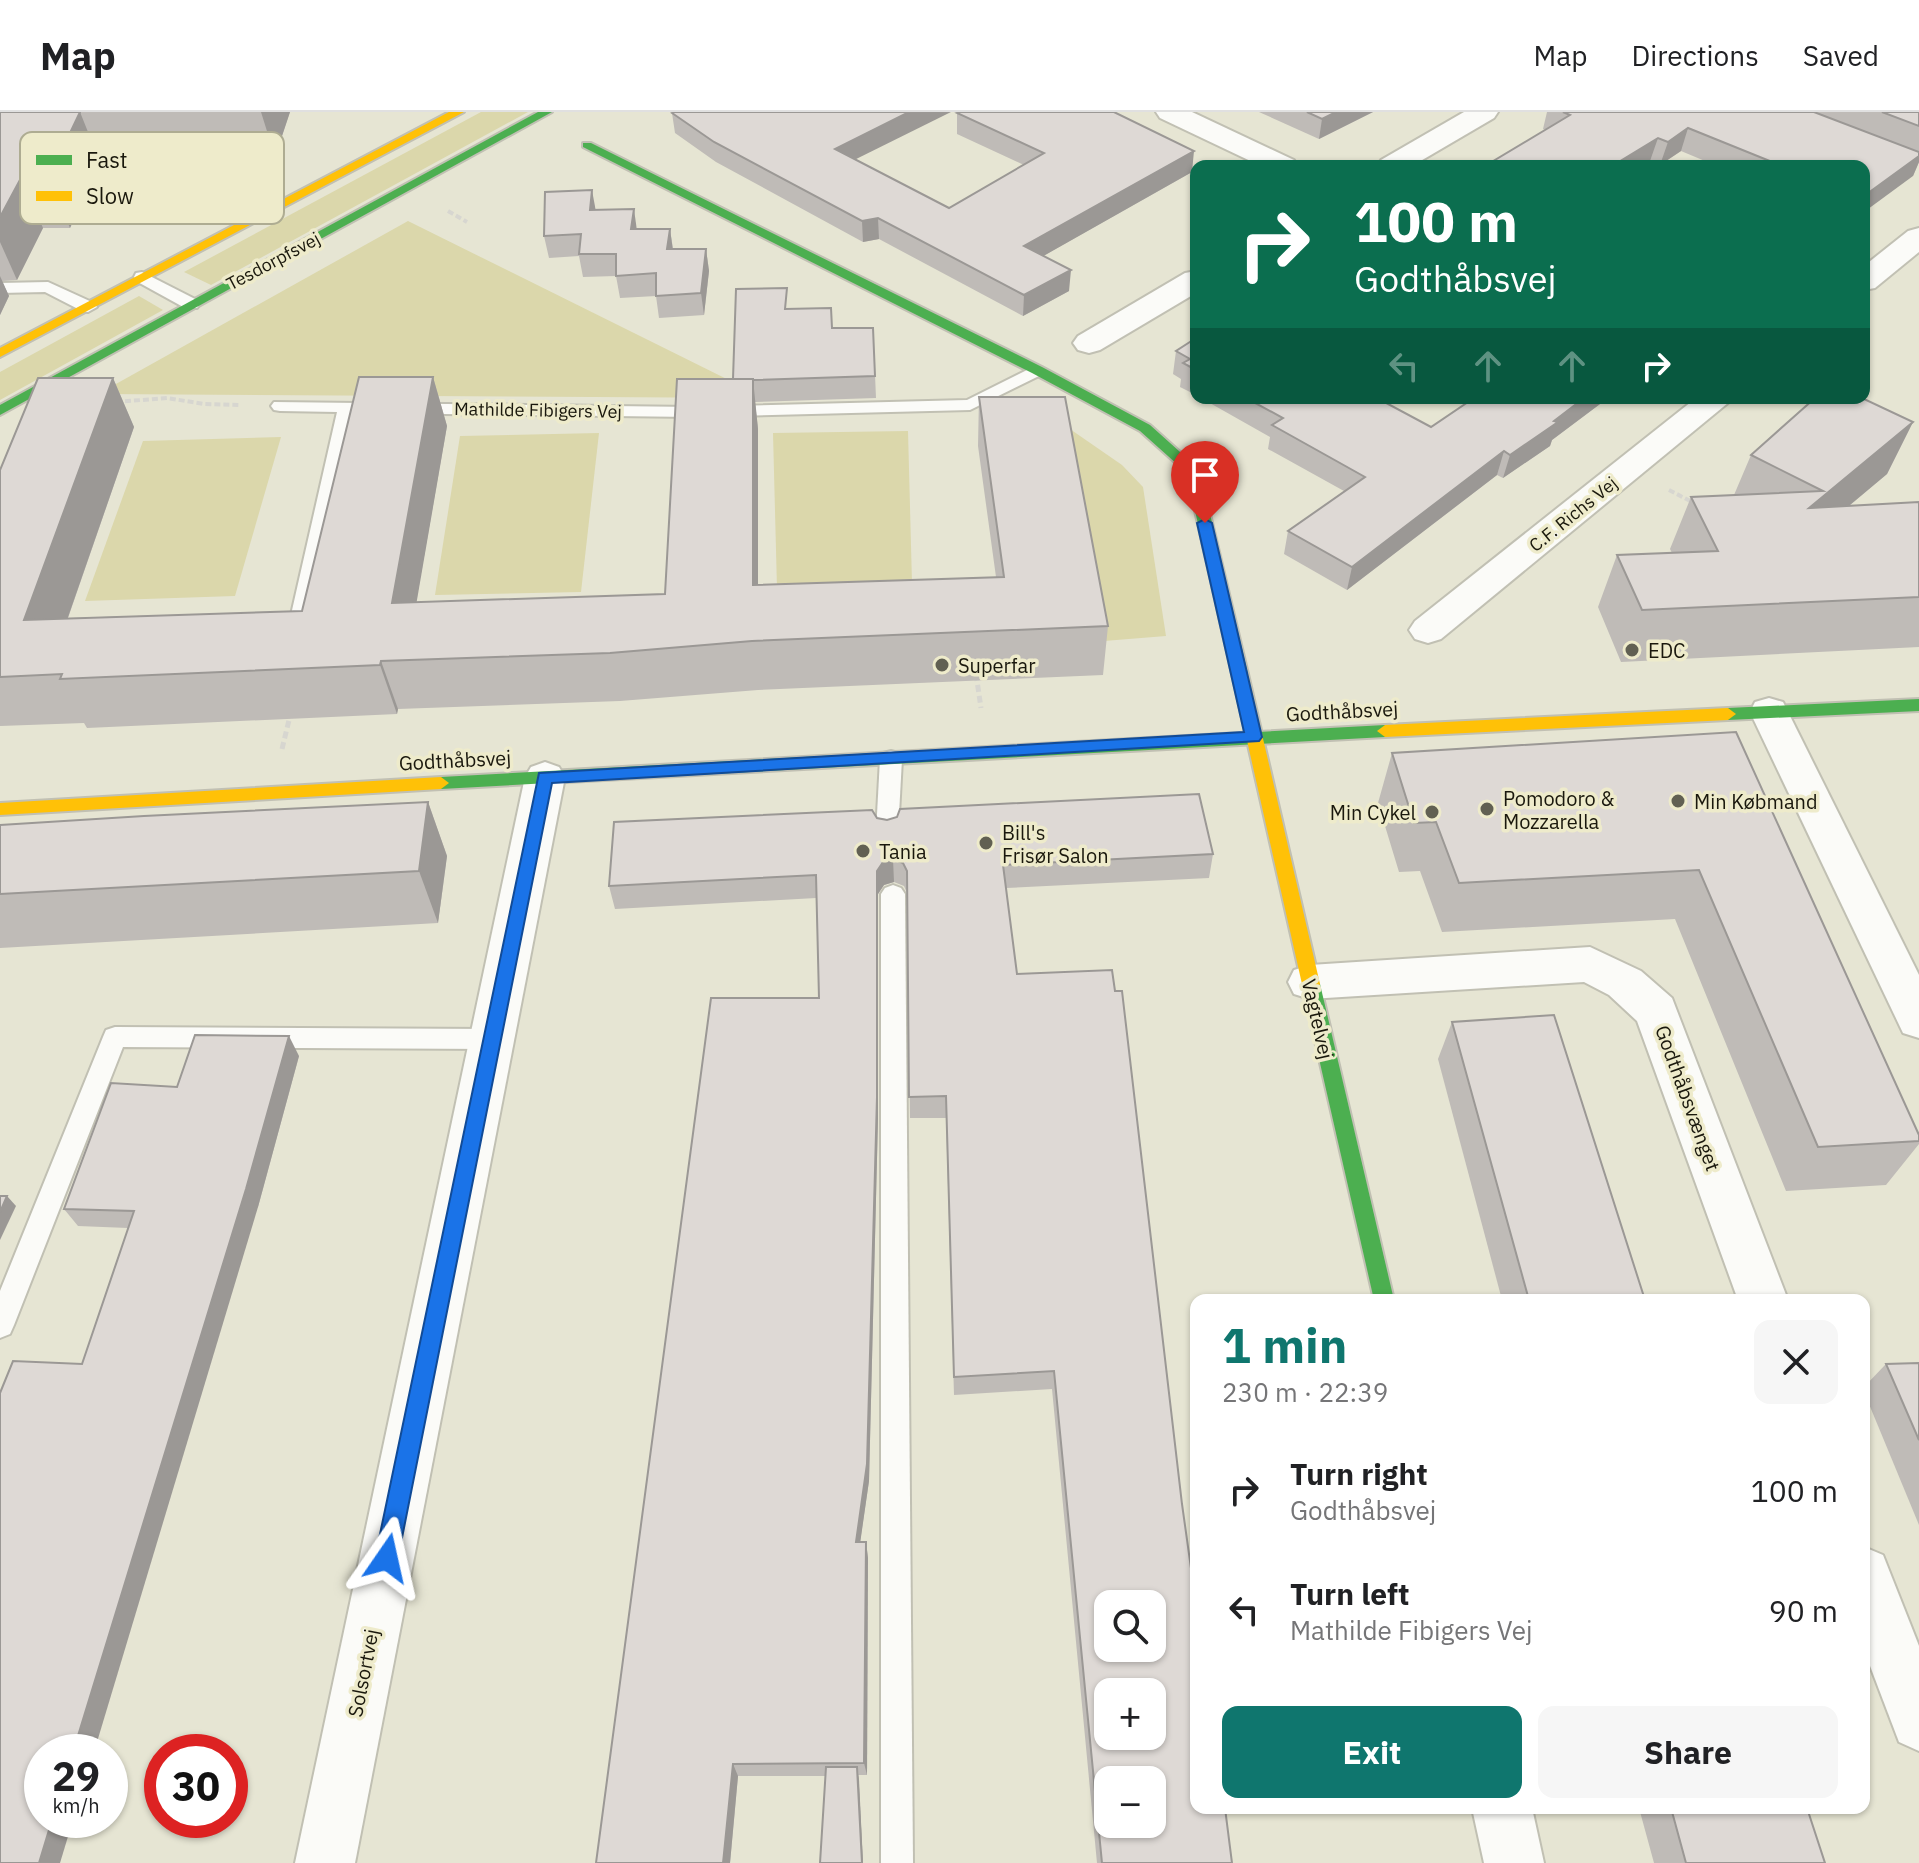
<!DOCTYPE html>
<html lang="en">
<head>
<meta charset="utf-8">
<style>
  :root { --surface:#fff; --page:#f6f6f6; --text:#202124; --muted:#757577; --line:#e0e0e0; --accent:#0f766e }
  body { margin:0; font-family:"IBM Plex Sans",sans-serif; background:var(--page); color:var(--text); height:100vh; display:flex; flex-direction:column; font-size:30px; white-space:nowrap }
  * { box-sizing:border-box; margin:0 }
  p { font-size:26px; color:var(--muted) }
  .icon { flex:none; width:44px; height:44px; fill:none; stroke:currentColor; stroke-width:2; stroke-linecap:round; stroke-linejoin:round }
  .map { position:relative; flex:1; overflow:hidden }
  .panel { position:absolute; left:1190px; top:1182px; width:680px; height:520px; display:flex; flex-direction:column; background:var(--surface); border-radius:16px; box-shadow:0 2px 6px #0004 }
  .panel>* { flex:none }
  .hud { position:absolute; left:1190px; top:48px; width:680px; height:244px; border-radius:16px; box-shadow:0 2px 6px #0004; background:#0b6e4f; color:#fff; overflow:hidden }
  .tools { position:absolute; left:1094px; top:1478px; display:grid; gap:16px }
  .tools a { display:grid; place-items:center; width:72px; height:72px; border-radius:16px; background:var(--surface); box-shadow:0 2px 6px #0004; font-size:40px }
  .speed { position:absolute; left:24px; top:1622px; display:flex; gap:16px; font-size:40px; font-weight:700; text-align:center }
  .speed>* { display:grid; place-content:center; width:104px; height:104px; border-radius:50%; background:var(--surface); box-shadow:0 2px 6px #0004; line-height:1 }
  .speed small { font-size:20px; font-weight:400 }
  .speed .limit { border:12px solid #d22; background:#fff; color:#111 }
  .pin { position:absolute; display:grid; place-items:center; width:68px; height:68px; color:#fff; margin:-82px -34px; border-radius:50% 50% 50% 0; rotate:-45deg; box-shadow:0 0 8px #0007 }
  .pin .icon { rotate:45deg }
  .me { position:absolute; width:88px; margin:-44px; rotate:11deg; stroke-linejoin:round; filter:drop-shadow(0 0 6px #0008) }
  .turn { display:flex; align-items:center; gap:28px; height:168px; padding:0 32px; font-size:36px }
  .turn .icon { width:104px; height:104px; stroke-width:2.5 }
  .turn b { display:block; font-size:56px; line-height:68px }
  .lanes { display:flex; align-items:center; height:76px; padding:0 32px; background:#0003; justify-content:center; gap:40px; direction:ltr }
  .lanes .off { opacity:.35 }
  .round { display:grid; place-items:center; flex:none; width:84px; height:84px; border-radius:16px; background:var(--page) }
  .headline { display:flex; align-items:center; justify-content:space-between; height:136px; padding:0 32px }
  h1 { font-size:48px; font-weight:700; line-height:60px; color:var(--accent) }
  .action { display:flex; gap:16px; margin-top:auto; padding:16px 32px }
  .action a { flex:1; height:92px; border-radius:16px; background:var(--accent); color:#fff; font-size:32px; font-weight:700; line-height:92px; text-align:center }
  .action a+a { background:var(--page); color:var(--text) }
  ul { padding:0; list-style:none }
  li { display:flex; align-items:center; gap:24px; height:120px; padding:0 32px }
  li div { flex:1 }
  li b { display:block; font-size:30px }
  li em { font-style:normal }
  header { display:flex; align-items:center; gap:48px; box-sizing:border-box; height:112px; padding:0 40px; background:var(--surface); border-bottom:2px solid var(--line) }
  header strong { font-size:38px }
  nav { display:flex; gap:44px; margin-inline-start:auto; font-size:28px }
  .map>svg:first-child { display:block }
  .green { fill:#dbd7ab }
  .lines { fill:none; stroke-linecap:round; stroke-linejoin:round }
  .lane-casing { stroke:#c1c0b3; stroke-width:4 }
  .street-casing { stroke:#c1c0b3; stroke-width:4 }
  .fast-casing { stroke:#c1c0b3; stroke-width:4 }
  .slow-casing { stroke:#c1c0b3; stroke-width:4 }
  .path-far1 { stroke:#d7d6d0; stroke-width:4; stroke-dasharray:6 3; stroke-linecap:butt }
  .path { stroke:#d7d6d0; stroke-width:5; stroke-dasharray:7 4; stroke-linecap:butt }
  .lane { fill:#fbfbf8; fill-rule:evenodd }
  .street { fill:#fbfbf8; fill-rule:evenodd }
  .fast { fill:#4caf50; fill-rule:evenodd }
  .slow { fill:#ffc107; fill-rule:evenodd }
  .wall { fill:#bfbbb7 }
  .shaded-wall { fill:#9b9895 }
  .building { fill:#ded9d5; stroke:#9b9895; stroke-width:2; fill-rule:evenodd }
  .route { fill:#1a73e8; stroke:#114b97; stroke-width:2 }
  .poi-dot { fill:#616052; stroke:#eeebcb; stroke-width:3 }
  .labels { text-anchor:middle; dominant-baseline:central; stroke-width:7; stroke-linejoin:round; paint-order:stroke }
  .far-street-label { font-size:18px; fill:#1a180d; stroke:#eeebcb }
  .poi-label { font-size:20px; fill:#1a180d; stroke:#eeebcb; text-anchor:start }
  .street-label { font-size:20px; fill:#1a180d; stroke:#eeebcb }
  .key { fill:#eeebcb; stroke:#aeac92; stroke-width:2 }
  .key-label { font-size:22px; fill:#1a180d }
</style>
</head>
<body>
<header>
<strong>Map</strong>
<nav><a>Map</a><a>Directions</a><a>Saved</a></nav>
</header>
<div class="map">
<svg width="1919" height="1751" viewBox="0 0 1919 1751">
  <rect width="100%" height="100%" fill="#e6e5d3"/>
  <!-- green -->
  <g class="green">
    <polygon points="481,0 528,0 211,173 184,160"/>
    <polygon points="408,109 765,286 98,282"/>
    <polygon points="139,184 163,198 0,288 0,260"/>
    <polygon points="1054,306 1122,353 1143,375 1166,524 1104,529"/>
    <polygon points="908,319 912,471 777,477 773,321"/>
    <polygon points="599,321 581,480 435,483 460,324"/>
    <polygon points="281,325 235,484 85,489 143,329"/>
  </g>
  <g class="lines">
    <!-- lane casing -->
    <g class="lane-casing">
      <g id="lane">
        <polygon points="142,160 197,188 200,192 197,196 185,196 136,169 134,165 136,161"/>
        <polygon points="48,170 94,191 97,195 88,200 82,199 45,180 0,181 0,171"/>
        <polygon points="1037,253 1046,258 1043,262 970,298 694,305 355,301 308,516 298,523 288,516 337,300 280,299 274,298 271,294 274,290 694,295 967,288"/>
        <polygon points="891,639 899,641 902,647 898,721 895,727 887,729 879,727 876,721 880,647 883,641"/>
        <polygon points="893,773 901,776 905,782 913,1751 881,1751 881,782 885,776"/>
        <polygon points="115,915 491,917 500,920 503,927 500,934 491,937 123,935 14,1213 10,1222 0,1226 0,1179 103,925 106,918"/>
      </g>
    </g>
    <!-- street casing -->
    <g class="street-casing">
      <g id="street">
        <polygon points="1156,0 1192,0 1294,48 1298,54 1261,54 1160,6"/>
        <polygon points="1464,0 1498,0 1494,6 1412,54 1377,54 1381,48"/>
        <polygon points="1919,116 1919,140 1875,176 1864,178 1864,154 1908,119"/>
        <polygon points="1196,159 1196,181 1100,238 1089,241 1078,238 1073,231 1078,224 1185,161"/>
        <polygon points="1696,286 1734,286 1441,527 1428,531 1415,527 1409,518 1415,509"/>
        <polygon points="1769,586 1783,590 1788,600 1919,863 1919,926 1903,921 1750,600 1755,590"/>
        <polygon points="545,650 559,655 565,665 355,1751 295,1751 525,665 531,655"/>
        <polygon points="1590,835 1641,859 1672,886 1788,1188 1738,1188 1637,909 1609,883 1584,870 1310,887 1294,882 1288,870 1294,858 1310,853"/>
        <polygon points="1864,1435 1883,1443 1919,1534 1919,1639 1899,1630 1864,1538"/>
        <polygon points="1472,1696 1532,1696 1544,1751 1484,1751"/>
      </g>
    </g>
    <!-- fast casing -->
    <g class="fast-casing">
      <g id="fast">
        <polygon points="538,0 552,0 0,303 0,293"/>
        <polygon points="583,31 591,31 1042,255 1150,313 1189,348 1205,381 1248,562 1246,566 1234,566 1232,562 1191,381 1178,353 1140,319 1032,261 583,35"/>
        <polygon points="1919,587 1919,599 1728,608 1720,602 1728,596"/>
        <polygon points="1385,613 1393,619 1385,625 441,677 433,671 441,665"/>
        <polygon points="1311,865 1317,867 1320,872 1394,1188 1374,1188 1302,872 1305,867"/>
      </g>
    </g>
    <!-- slow casing -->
    <g class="slow-casing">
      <g id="slow">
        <polygon points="449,0 464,0 0,245 0,236"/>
        <polygon points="1240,557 1248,562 1320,872 1317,877 1305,877 1302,872 1232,562"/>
        <polygon points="1728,596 1736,602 1728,608 1385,625 1377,619 1385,613"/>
        <polygon points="441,665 449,671 441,677 0,703 0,691"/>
      </g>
    </g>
    <!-- path-far1 -->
    <g class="path-far1">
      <polyline points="448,99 467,110"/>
      <polyline points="116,290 167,286 204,292 241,293"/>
      <polyline points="1669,378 1696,392"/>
    </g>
    <!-- path -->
    <g class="path">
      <polyline points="976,562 981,596"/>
      <polyline points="282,637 290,604"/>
    </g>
    <!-- lane -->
    <use href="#lane" class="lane"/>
    <!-- street -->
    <use href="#street" class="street"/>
    <!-- fast -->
    <use href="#fast" class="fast"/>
    <!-- slow -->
    <use href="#slow" class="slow"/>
  </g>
  <!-- wall -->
  <g class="wall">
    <polygon points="0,0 290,0 275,45 100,50 70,116 43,116 17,168 2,169 9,184 0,203"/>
    <polygon points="1259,0 1373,0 1319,27"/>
    <polygon points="1547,0 1919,0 1919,50 1913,64 1864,54 1717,54 1681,39 1660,53 1650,49 1543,17"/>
    <polygon points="672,1 855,47 949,96 1024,53 957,22 957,1 1192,60 1043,144 1069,179 1023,204 879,127 863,130 716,50 675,21"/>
    <polygon points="596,98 637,117 670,117 673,137 706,137 709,159 704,203 659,206 656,184 620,186 616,164 583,165 579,144 549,146 544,124"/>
    <polygon points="788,197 832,216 873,216 876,286 755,290 758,317 758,473 996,465 978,334 979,285 1108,514 1103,563 758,578 620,589 398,597 397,602 87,616 84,611 0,614 0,358 113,266 134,315 68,506 302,499 433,265 447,314 416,490 665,482 733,267"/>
    <polygon points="1196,226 1196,283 1180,275 1181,267 1173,262 1176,239"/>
    <polygon points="1201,286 1377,286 1431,315 1474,286 1608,286 1552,328 1550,334 1503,366 1497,363 1347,478 1284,442 1288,419 1344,379 1268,337 1270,325"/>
    <polygon points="1913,310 1887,362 1849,394 1919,390 1919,535 1621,550 1598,495 1617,443 1672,441 1670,437 1691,385 1734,383 1751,343"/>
    <polygon points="1736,620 1919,1023 1919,1032 1886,1073 1786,1079 1675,807 1442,820 1420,759 1399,760 1378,691 1392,641"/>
    <polygon points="428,690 447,744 438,811 0,836 0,713"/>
    <polygon points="877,706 1213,742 1209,766 1006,776 1017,862 1182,1392 1232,1751 1097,1751 1052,1277 954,1283 946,1006 910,1006 907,781 904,774 894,770 884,773 878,782 878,1006 869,1369 860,1430 866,1430 868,1446 867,1663 858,1663 859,1668 826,1664 738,1664 730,1751 596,1751 819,886 816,786 615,797 609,774"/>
    <polygon points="1452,910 1645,1188 1502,1188 1438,947"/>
    <polygon points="299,944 258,1095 82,1252 128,1116 78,1114 64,1097 177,975"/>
    <polygon points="1919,1251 1919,1413 1864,1280 1864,1275 1886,1252"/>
    <polygon points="1639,1696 1807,1696 1825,1751 1654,1751"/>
  </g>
  <!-- shaded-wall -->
  <g class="shaded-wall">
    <polygon points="80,0 100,50 70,116 49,65"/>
    <polygon points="261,0 290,0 275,45"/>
    <polygon points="909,0 951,0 836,57 835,37"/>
    <polygon points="1336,0 1373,0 1319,27 1322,7"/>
    <polygon points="1688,16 1681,39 1660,53 1668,30"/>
    <polygon points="1658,26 1650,49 1642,54 1612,54"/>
    <polygon points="1194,39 1192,60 1024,155 1024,134"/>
    <polygon points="1919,44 1919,50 1913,64 1864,100 1864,84"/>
    <polygon points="21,66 43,116 17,168 0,130 0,105"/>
    <polygon points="592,78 596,100 590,98"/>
    <polygon points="634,97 637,119 631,117"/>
    <polygon points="878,106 879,127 863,130 862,109"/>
    <polygon points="670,117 673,139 667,137"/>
    <polygon points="706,137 709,159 704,203 701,181"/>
    <polygon points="1071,158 1069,179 1023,204 1024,183"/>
    <polygon points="0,164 9,184 0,203"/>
    <polygon points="433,265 447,314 408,540 392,491"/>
    <polygon points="113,266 134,315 50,557 24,508"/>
    <polygon points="753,267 758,317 758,522 753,473"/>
    <polygon points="1584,286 1608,286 1552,328 1550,334 1503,366 1510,343"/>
    <polygon points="1913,310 1887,362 1784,448 1809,396"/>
    <polygon points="1504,339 1497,363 1347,478 1352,455"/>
    <polygon points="381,549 398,597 397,602 380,553"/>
    <polygon points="428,690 447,744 438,811 419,759"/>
    <polygon points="893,747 894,770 884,773 878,782 878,1006 869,1369 858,1446 856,1430 877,759 883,750"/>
    <polygon points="289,924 299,944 258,1095 94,1640 73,1640"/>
    <polygon points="7,1084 16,1094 0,1128 0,1100"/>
    <polygon points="866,1430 868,1446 867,1663 864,1651"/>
    <polygon points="733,1652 738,1664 730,1751 723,1751"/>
    <polygon points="857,1655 859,1668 863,1751 862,1751"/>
    <polygon points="52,1708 73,1708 60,1751 39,1751"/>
  </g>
  <!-- building -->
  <g class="building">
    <polygon points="0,0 81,0 80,0 49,65 21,66 0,105"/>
    <polygon points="674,0 909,0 835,37 949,96 1044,41 957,1 960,0 1114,0 1194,39 1024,134 1071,158 1024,183 878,106 862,109 714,30 672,1"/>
    <polygon points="1307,0 1336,0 1322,7"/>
    <polygon points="1563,0 1814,0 1919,40 1919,44 1864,84 1864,54 1782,54 1688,16 1668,30 1658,26 1612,54 1485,54 1570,3"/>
    <polygon points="1882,0 1919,0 1919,14"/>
    <polygon points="592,78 590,98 634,97 631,117 670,117 667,137 706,137 701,181 656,184 656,161 616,164 616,142 579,142 581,122 544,124 545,80"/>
    <polygon points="787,176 785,197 831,196 832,216 873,216 875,264 753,268 733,267 736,177"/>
    <polygon points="1196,226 1196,258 1183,251 1190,247 1176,239"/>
    <polygon points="359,265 433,265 392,491 665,482 677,267 753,267 753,473 1004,465 979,285 1065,285 1108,514 752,529 610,541 381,549 380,553 60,567 62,562 0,565 0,358 38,266 113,266 24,508 302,499"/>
    <polygon points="1246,286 1377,286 1431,315 1474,286 1584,286 1554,309 1558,310 1510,343 1504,339 1352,455 1288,419 1365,365 1272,313 1283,306"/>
    <polygon points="1815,286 1838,286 1841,287 1843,286 1862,286 1913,310 1809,396 1919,390 1919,485 1642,498 1617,443 1718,439 1691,385 1823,379 1751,343"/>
    <polygon points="1736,620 1919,1023 1919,1029 1818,1035 1699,758 1459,771 1436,710 1414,711 1392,641"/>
    <path d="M 1199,682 L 1213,742 L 1003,753 L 1017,862 L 1112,858 L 1115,879 L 1122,879 L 1182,1392 L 1196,1492 L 1196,1696 L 1225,1696 L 1232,1751 L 1102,1751 L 1054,1259 L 954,1265 L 946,984 L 909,985 L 907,759 L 903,751 L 893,747 L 883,750 L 877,759 L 877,985 L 867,1352 L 856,1430 L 866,1430 L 864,1651 L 733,1652 L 723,1751 L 596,1751 L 711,886 L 819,886 L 816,763 L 609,774 L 614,710 L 872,698 L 877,706 L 887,708 L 897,705 L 900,697 ZM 1108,1492 L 1152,1492 L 1152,1536 L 1108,1536 ZM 1108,1580 L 1152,1580 L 1152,1624 L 1108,1624 ZM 1108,1668 L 1152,1668 L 1152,1712 L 1108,1712 Z"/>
    <polygon points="428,690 419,759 0,782 0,713 144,704"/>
    <polygon points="1554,903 1645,1188 1529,1188 1452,910"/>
    <polygon points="195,923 289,924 246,1077 73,1640 42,1640 42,1708 52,1708 39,1751 0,1751 0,1281 13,1249 82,1252 134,1099 64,1097 111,971 177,975"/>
    <polygon points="0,1084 7,1084 0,1100"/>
    <polygon points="1919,1251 1919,1328 1886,1252"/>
    <polygon points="826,1655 857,1655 862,1751 820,1751"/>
    <polygon points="1671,1696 1807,1696 1825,1751 1686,1751"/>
  </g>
  <!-- route -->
  <polygon class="route" points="1205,407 1212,411 1262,625 1259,629 552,671 398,1446 395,1454 387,1457 379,1454 375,1446 539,661 1244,620 1197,411"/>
  <!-- markers -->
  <g class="poi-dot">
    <circle cx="1632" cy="538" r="8"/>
    <circle cx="942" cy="553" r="8"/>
    <circle cx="1678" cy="689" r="8"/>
    <circle cx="1487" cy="697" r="8"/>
    <circle cx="1432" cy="700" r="8"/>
    <circle cx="986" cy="731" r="8"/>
    <circle cx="863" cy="739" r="8"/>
  </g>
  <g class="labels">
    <!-- far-street labels -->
    <g class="far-street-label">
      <text transform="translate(273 149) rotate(-28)">Tesdorpfsvej</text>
      <text transform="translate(538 298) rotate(1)">Mathilde Fibigers Vej</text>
      <text transform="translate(1573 402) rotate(-39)">C.F. Richs Vej</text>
    </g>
    <!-- poi labels -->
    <g class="poi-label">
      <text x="1648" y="538">EDC</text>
      <text x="958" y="553">Superfar</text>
      <text x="1503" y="686">Pomodoro &amp;<tspan x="1503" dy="23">Mozzarella</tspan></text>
      <text x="1694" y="689">Min Købmand</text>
      <text x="1416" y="700" text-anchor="end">Min Cykel</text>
      <text x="1002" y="720">Bill's<tspan x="1002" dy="23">Frisør Salon</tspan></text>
      <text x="879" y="739">Tania</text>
    </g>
    <!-- street labels -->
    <g class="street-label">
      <text transform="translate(1342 599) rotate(-3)">Godthåbsvej</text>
      <text transform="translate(455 648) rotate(-3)">Godthåbsvej</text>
      <text transform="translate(1318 907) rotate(77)">Vagtelvej</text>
      <text transform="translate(1688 986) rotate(70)">Godthåbsvænget</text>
      <text transform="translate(363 1561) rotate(-79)">Solsortvej</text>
    </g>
  </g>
  <!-- legend -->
  <rect x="20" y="20" width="264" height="92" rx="12" class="key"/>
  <rect x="36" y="43" width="36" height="10" fill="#4caf50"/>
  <rect x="36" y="79" width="36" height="10" fill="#ffc107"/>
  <g class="key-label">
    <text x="86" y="56">Fast</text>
    <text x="86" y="92">Slow</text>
  </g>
</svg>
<div class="tools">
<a><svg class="icon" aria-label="search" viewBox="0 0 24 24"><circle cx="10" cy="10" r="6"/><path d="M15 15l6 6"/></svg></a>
<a>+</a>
<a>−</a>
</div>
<div class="speed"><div>29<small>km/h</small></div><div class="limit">30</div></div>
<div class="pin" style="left:1205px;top:411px;background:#d93025"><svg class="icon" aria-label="arrive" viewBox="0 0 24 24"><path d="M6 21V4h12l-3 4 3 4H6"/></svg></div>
<svg class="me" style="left:387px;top:1446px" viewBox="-20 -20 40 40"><path d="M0-17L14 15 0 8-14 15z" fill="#1a73e8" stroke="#fff" stroke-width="4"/></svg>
<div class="hud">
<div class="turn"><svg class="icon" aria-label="right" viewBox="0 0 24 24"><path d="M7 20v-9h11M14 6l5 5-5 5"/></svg><div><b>100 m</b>Godthåbsvej</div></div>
<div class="lanes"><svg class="icon off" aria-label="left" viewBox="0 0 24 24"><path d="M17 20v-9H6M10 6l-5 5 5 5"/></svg><svg class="icon off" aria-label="ahead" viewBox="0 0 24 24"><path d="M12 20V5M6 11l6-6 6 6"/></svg><svg class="icon off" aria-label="ahead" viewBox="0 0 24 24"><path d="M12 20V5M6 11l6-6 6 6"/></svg><svg class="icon" aria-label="right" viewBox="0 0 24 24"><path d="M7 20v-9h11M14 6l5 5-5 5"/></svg></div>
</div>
<section class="panel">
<div class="headline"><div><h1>1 min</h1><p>230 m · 22:39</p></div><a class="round"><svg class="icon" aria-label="close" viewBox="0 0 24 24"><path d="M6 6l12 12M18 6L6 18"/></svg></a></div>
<ul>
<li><svg class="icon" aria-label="right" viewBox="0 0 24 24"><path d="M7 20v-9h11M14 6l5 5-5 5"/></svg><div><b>Turn right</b><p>Godthåbsvej</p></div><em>100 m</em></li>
<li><svg class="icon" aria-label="left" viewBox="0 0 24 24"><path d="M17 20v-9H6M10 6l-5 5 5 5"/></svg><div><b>Turn left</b><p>Mathilde Fibigers Vej</p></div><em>90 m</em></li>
</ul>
<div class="action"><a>Exit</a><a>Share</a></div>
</section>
</div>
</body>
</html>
